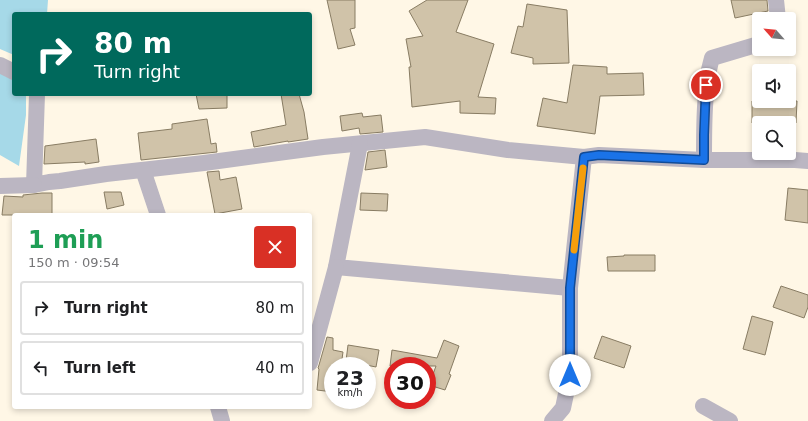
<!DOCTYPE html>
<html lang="en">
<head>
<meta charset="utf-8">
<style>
  :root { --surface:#fff; --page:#f2f2f2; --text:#202124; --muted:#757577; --line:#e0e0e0 }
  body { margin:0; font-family:"DejaVu Sans",sans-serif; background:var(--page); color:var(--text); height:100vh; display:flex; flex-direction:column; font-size:15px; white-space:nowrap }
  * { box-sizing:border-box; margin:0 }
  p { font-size:13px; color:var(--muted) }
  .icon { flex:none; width:22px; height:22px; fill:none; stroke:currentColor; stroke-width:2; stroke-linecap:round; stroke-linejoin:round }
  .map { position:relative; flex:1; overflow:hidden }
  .drawer { position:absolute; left:12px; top:213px; width:300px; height:196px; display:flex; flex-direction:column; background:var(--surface); border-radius:4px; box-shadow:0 2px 6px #0003 }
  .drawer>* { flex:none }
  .top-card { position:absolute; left:12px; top:12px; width:300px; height:84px; border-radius:4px; box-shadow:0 2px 6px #0003; background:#00695c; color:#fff; overflow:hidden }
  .needle { width:26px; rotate:297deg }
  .fabs { position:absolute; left:752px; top:12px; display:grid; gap:8px }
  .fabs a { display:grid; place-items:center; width:44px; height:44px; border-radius:4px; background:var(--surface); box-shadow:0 2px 6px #0003; font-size:20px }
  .speed { position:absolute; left:324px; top:357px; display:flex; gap:8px; font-size:20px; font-weight:700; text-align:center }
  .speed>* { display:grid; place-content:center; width:52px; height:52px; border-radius:50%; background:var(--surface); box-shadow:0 2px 6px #0003; line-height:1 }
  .speed small { font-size:10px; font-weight:400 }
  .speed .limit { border:6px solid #d22; background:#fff; color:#111 }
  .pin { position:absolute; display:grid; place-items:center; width:34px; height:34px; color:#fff; margin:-17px; border:2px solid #fff; border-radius:50%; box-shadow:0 1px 4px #0007 }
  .me { position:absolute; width:44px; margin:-22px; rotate:0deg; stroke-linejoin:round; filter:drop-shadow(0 0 3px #0008) }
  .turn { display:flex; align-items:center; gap:14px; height:84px; padding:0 16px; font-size:18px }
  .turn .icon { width:52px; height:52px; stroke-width:2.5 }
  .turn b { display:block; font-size:28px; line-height:34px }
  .round { display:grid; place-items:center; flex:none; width:42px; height:42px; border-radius:4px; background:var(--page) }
  .summary { display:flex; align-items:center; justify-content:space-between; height:68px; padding:0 16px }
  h1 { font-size:24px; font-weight:600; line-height:30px; color:#1e9e55 }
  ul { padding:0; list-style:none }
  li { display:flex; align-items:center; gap:12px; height:54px; margin:0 8px 6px; padding:0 8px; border:2px solid var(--line); border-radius:4px }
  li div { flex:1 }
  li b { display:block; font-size:15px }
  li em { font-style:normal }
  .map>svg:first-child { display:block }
  .water { fill:#a6d9e8 }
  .building { fill:#d0c3a9; stroke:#887c63 }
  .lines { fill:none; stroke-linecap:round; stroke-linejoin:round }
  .minor { stroke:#bbb6c2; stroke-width:16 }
  .route-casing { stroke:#114b97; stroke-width:10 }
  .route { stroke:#1a73e8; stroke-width:7 }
  .slow { stroke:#f59e0b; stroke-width:7 }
</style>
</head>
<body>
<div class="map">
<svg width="808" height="421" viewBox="0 0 808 421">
  <rect width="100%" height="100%" fill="#fff7e6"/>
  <!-- water -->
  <g class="water">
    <polygon points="0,0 48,0 47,14 14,14 14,55 0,49"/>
    <polygon points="0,72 14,78 14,94 26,94 26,115 19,166 0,155"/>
  </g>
  <!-- building -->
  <g class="building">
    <polygon points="327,0 355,0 355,28 350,29 355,45 338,49"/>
    <polygon points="427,0 468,0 456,32 494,44 478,97 496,98 495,114 460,113 460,101 412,107 409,67 411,67 406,39 423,36 409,11"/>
    <polygon points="731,0 767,0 768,11 735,18"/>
    <polygon points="527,4 567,10 569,63 533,64 533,58 511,53 518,26 523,27"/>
    <polygon points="573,65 607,67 607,74 643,73 644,95 600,96 595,134 537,126 543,98 567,103"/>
    <polygon points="196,94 227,94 227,108 199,109"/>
    <polygon points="281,94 299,94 304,112 308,139 288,142 288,141 254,147 251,132 286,125"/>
    <polygon points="752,101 797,101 796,123 752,123"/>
    <polygon points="362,113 363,117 381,115 383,132 360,134 359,128 342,131 340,116"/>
    <polygon points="207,119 211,144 216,143 217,152 141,160 138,133 172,129 172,124"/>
    <polygon points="96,139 99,162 85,164 85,162 44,164 45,146"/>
    <polygon points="385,150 387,167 365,170 368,152"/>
    <polygon points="219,171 220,180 236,177 242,209 215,214 207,172"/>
    <polygon points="788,188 808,190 808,223 785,220"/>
    <polygon points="104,192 121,192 124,205 107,209"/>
    <polygon points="42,193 52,193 52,215 2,215 4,196 23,197 23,195"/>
    <polygon points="361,193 388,194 387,211 360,210"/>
    <polygon points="624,255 655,255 655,271 608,271 607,257 624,256"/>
    <polygon points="781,286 808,295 808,307 804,318 773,307"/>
    <polygon points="752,316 773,322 765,355 743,349"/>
    <polygon points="602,336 631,346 624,368 594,358"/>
    <polygon points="327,337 333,338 333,350 343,352 341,366 333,366 333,392 317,390 319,369 318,368 319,365"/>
    <polygon points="444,340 459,346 449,374 451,375 445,390 429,385 436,366 390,366 392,350 437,358"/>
    <polygon points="348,345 379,350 376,367 346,361"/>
  </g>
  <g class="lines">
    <!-- minor -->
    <g class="minor">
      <polyline points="776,0 778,19"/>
      <polyline points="0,65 14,72"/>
      <polyline points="37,94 34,185 49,182 60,181 106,174 204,163 323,147 425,137 508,150 584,157 599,155 704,160 795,160 808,161"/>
      <polyline points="360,144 336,267 570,288 584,157"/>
      <path d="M 704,160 C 704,142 704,125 705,107 C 706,90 707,74 712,58 L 759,44"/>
      <polyline points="143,170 158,215"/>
      <polyline points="0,186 34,185"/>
      <polyline points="310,363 336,267"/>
      <polyline points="703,406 730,421"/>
      <polyline points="218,407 222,421"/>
      <polyline points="552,421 563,408 570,375 570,288"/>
    </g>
  </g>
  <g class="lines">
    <!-- route casing -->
    <g class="route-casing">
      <polyline id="route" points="570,375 570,288 584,157 599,155 704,160 704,135 706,85"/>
    </g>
    <!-- route -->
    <use href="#route" class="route"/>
    <!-- slow -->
    <polyline class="slow" points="574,250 583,168"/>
  </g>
</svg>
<div class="fabs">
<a><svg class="needle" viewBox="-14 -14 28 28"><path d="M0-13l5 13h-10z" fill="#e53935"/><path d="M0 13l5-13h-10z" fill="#757577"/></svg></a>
<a><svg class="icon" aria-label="sound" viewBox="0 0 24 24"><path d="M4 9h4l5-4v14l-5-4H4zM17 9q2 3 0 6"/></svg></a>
<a><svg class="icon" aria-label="search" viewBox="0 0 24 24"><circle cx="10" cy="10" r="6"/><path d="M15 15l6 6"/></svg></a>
</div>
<div class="speed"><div>23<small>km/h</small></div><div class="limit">30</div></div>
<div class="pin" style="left:706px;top:85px;background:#d93025"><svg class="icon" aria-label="arrive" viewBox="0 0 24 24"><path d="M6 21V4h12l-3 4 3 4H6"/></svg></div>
<svg class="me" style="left:570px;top:375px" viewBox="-20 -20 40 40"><circle r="19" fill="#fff"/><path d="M0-13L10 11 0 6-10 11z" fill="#1a73e8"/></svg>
<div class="top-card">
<div class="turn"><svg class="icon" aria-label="right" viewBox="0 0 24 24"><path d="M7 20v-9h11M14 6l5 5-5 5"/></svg><div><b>80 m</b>Turn right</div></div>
</div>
<section class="drawer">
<div class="summary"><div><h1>1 min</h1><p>150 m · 09:54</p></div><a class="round" style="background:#d93025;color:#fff"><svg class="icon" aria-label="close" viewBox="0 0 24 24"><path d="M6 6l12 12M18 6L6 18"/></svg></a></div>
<ul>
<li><svg class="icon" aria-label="right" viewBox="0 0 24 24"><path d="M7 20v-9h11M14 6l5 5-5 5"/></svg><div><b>Turn right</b></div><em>80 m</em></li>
<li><svg class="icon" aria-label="left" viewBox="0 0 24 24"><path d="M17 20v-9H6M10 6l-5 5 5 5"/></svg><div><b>Turn left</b></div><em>40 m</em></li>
</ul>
</section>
</div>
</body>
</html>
